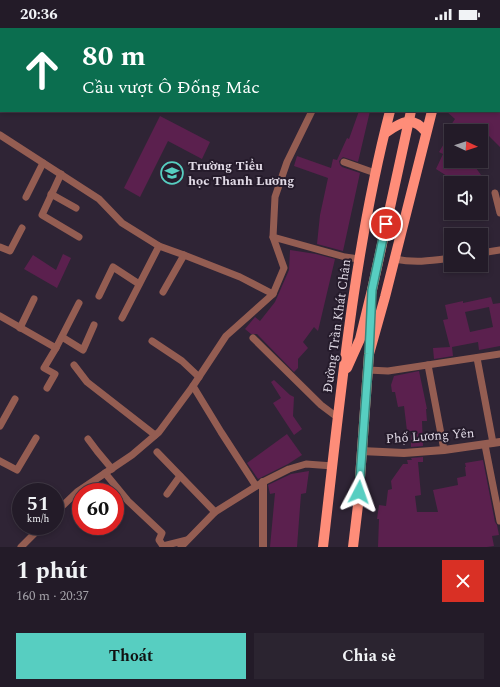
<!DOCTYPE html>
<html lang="vi">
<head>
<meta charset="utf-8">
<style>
  :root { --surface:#231b28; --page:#2b2430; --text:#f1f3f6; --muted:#a3a1a8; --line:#403945; --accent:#57cec1 }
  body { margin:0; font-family:Spectral,serif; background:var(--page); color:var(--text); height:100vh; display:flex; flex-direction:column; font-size:15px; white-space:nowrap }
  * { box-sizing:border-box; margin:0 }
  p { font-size:13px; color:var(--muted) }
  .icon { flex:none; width:22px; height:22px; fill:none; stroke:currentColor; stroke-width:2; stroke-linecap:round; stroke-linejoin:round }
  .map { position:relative; height:519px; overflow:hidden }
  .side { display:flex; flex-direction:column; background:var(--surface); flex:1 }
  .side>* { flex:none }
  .banner { position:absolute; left:0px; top:0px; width:500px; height:84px; box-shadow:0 2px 6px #0003,0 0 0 1px var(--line); background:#0b6e4f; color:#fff; overflow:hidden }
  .needle { width:26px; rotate:93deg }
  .fabs { position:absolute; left:444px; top:96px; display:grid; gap:8px }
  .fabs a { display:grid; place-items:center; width:44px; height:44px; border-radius:0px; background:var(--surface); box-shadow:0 2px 6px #0003,0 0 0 1px var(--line); font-size:20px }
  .speed { position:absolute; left:12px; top:455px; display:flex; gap:8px; font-size:20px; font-weight:700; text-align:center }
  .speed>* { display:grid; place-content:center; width:52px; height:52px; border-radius:50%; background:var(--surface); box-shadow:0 2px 6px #0003,0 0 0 1px var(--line); line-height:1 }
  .speed small { font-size:10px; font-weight:400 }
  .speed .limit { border:6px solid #d22; background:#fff; color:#111 }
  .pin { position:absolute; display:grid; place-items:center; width:34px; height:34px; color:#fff; margin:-17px; border:2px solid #fff; border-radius:50%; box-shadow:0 1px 4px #0007 }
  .me { position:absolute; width:44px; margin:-22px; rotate:4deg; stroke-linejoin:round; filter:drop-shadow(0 0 3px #0008) }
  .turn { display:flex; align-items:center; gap:14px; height:84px; padding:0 16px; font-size:18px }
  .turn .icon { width:52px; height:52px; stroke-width:2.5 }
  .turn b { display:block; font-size:28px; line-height:34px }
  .round { display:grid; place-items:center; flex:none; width:42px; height:42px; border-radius:0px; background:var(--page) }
  .summary { display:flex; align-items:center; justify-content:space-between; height:68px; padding:0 16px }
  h1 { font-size:24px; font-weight:700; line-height:30px }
  .button { display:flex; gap:8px; margin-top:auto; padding:8px 16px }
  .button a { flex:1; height:46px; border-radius:0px; background:var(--accent); color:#111; font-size:16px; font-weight:700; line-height:46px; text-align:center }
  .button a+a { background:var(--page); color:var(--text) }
  .status { display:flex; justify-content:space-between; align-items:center; height:28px; padding:0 20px; background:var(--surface); direction:ltr }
  .status svg { height:11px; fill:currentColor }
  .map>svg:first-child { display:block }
  .building { fill:#5b204e; fill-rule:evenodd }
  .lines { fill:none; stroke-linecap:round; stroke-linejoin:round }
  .path { stroke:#726877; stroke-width:2; stroke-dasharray:2 2; stroke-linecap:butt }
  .lane { stroke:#945d52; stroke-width:7 }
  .street { stroke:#945d52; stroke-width:8 }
  .secondary { stroke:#d07868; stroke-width:8 }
  .primary { stroke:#fe8d79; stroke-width:10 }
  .primary-bridge { stroke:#fe8d79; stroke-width:10 }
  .route-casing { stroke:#39867d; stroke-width:10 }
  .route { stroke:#57cec1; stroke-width:7 }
  .labels { text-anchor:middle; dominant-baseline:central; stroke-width:4; stroke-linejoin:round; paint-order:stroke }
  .poi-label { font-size:13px; font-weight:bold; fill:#e1dae6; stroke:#251b2b; text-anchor:start }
  .street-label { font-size:13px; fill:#e1dae6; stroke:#251b2b }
</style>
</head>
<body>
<div class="status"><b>20:36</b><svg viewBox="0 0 49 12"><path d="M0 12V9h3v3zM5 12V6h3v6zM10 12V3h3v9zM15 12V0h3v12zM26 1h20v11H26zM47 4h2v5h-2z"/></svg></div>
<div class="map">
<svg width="500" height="519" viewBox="0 0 500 519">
  <rect width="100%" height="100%" fill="#2f2435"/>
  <!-- building -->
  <g class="building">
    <polygon points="359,83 370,83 358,134 343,129 339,133 340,137 342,139 360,145 343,223 317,216 320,187 328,150 294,138 297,128 331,140 333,131 337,132 347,110 349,111"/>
    <polygon points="446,83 500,83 500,119 489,108 481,115 481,103 447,103 455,91"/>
    <polygon points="160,88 210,114 202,131 168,113 140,169 124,160"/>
    <polygon points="451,104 451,133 487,133 476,140 481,147 471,155 458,155 436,141 443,126 439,124"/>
    <polygon points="290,222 316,226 335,231 318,303 314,299 303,314 308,320 298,331 298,340 294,344 257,306 251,306 245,301 255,289 260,293 275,274 289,242"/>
    <polygon points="63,226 71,230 57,260 24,241 33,227 56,242"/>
    <path d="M 491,269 L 493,276 L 500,275 L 500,318 L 479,322 L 478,314 L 452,319 L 453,328 L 434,331 L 433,320 L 450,319 L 443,292 L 448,291 L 445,277 L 463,273 L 463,275 ZM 489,279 L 493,299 L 470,304 L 465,284 Z"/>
    <polygon points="419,343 427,381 426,381 427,393 422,393 423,418 411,419 411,403 407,403 404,378 398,379 395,364 392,364 391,357 394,348"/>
    <polygon points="274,352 290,367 294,369 293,388 302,401 294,407 273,375 281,370 271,354"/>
    <polygon points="287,406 302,427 288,436 258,451 247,435"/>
    <polygon points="423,429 423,434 418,434 421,467 415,468 417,484 438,484 433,462 458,457 457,450 466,448 465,439 466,439 465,435 483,432 495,494 497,497 499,507 492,508 494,518 487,519 378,519 379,491 377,491 379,477 386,478 388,462 392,461 391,453 403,436 408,436 407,432 412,432 411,430"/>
    <polygon points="309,443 306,465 301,466 297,519 270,519 275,465 270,466 268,457 291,446"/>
  </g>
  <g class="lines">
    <!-- path -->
    <polyline class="path" points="404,417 404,402"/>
    <!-- lane -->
    <g class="lane">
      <polyline points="499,61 500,62"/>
      <polyline points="0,76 1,71"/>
      <polyline points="0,107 99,171 122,195 159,218 184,227 240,249 273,266"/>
      <polyline points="344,134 375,145"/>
      <polyline points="61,146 42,187 79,209"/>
      <polyline points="495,165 500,185"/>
      <polyline points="51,166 76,180"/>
      <polyline points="26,169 43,135"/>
      <polyline points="273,209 345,229 359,231"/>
      <polyline points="0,219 10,223 22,200"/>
      <polyline points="481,225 500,222"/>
      <path d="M 394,231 C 416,235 429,233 451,230"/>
      <polyline points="163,264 184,227"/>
      <polyline points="99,268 113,239 139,256"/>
      <polyline points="0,288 56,320 79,275"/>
      <polyline points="122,290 159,218"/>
      <polyline points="20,300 34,271"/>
      <polyline points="62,309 83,322 94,297"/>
      <polyline points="253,310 321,377 337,389"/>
      <polyline points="152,313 182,333 199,349"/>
      <polyline points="477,330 493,415"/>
      <polyline points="74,337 87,354 155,407"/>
      <polyline points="428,337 444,422"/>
      <polyline points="368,342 388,343 500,326"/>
      <polyline points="193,358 221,404 256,458"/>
      <polyline points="47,360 55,346 44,340 56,320"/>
      <polyline points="0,398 15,371"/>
      <polyline points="88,411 97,423 112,441"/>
      <polyline points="485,417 500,493"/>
      <polyline points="157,424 215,484"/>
      <polyline points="0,433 17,442 36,410"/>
      <polyline points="105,445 128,473 162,505 159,512 163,518 187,512"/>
      <polyline points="167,466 180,448"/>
      <polyline points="55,485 77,464 132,427 159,404 193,358 226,308 273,266 284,240 273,209 275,169 287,134 312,83"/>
      <polyline points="21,519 42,498"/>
      <polyline points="181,519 215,484 263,454 289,441 306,436 333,438"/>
    </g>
    <!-- street -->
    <g class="street">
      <polyline points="361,423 404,425 444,422 500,414"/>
      <polyline points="263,454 263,519"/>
    </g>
    <!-- secondary -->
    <g class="secondary">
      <polyline points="60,0 60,1"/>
      <polyline points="380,0 380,1"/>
      <polyline points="486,0 487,1"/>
      <polyline points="142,1 143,0"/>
      <polyline points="499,13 500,13"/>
      <polyline points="0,60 1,60"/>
    </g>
    <!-- primary -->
    <g class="primary">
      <polyline points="412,1 412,0"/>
      <polyline points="430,1 430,0"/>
      <polyline points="452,1 452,0"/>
      <path d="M 385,105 C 400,95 412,86 426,104"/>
      <polyline points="347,340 360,311 372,262"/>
      <path d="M 323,519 C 340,373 353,226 390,83"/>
      <polyline points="353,519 358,477 369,326 385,269 432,83"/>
    </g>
    <!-- primary-bridge -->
    <polyline class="primary-bridge" points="372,262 411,83"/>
  </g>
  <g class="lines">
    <!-- route casing -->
    <g class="route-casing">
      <polyline id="route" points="359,464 369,326 372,262 386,196"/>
    </g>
    <!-- route -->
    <use href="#route" class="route"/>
  </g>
  <!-- icons -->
  <defs>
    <g id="school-ring" transform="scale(1.15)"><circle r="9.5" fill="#251b2b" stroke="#57cec1" stroke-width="1.5"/><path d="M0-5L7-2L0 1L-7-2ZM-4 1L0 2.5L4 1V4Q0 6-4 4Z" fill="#57cec1"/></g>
  </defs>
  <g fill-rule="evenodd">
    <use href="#school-ring" x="172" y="145"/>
  </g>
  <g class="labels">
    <!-- poi labels -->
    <g class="poi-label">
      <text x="188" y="138">Trường Tiểu<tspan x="188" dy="15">học Thanh Lương</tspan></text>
    </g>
    <!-- street labels -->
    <g class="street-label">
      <text transform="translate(337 298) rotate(-82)">Đường Trần Khát Chân</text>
      <text transform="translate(430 408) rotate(-4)">Phố Lương Yên</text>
    </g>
  </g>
</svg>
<div class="fabs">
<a><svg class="needle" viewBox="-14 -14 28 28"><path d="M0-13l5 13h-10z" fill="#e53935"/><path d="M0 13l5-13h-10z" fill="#a3a1a8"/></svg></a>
<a><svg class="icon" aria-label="sound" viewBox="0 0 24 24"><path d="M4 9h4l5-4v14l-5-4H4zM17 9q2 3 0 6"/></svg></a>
<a><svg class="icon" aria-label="search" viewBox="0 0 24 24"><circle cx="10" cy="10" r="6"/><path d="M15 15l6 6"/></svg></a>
</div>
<div class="speed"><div>51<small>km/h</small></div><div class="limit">60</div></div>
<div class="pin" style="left:386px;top:196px;background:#d93025"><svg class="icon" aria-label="arrive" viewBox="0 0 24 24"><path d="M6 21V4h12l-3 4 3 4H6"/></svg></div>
<svg class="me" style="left:359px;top:464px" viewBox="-20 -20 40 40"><path d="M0-17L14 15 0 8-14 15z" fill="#57cec1" stroke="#fff" stroke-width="4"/></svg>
<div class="banner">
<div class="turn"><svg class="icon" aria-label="ahead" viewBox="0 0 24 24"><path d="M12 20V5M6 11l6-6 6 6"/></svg><div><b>80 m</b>Cầu vượt Ô Đống Mác</div></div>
</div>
</div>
<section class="side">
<div class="summary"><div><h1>1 phút</h1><p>160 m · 20:37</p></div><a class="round" style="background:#d93025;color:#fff"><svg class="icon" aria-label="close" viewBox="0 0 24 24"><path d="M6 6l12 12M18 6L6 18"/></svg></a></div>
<div class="button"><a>Thoát</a><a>Chia sẻ</a></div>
</section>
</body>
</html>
